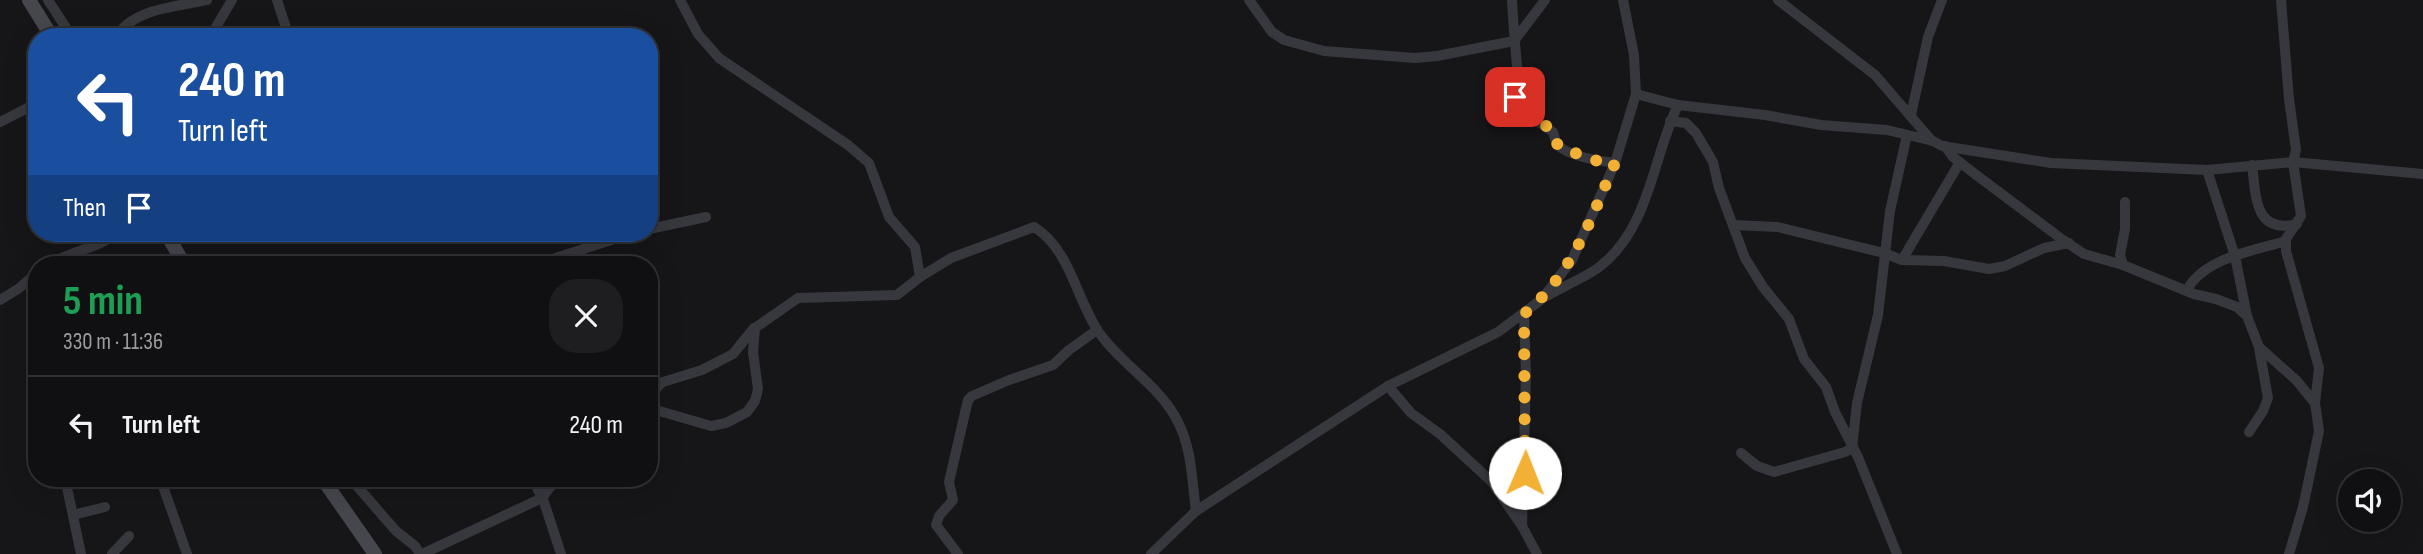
<!DOCTYPE html>
<html lang="en">
<head>
<meta charset="utf-8">
<style>
  :root { --surface:#101012; --page:#1e1e20; --text:#f1f3f6; --muted:#9c9d9f; --line:#303032 }
  body { margin:0; font-family:"Sofia Sans Condensed",sans-serif; background:var(--page); color:var(--text); height:100vh; display:flex; flex-direction:column; font-size:26px; white-space:nowrap }
  * { box-sizing:border-box; margin:0 }
  p { font-size:23px; color:var(--muted) }
  .icon { flex:none; width:38px; height:38px; fill:none; stroke:currentColor; stroke-width:2; stroke-linecap:round; stroke-linejoin:round }
  .map { position:relative; flex:1; overflow:hidden }
  .drawer { position:absolute; left:28px; top:256px; width:630px; height:231px; display:flex; flex-direction:column; background:var(--surface); border-radius:28px; box-shadow:0 7px 28px #0002,0 0 0 2px var(--line) }
  .drawer>* { flex:none }
  .banner { position:absolute; left:28px; top:28px; width:630px; height:214px; border-radius:28px; box-shadow:0 7px 28px #0002,0 0 0 2px var(--line); background:#1a4fa0; color:#fff; overflow:hidden }
  .fabs { position:absolute; left:2338px; top:469px; display:grid; gap:14px }
  .fabs a { display:grid; place-items:center; width:63px; height:63px; border-radius:50%; background:var(--surface); box-shadow:0 7px 28px #0002,0 0 0 2px var(--line); font-size:35px }
  .pin { position:absolute; display:grid; place-items:center; width:60px; height:60px; color:#fff; margin:-30px; border-radius:14px; box-shadow:0 4px 10px #0006 }
  .me { position:absolute; width:77px; margin:-38px; rotate:1deg; stroke-linejoin:round; filter:drop-shadow(0 0 5px #0008) }
  .turn { display:flex; align-items:center; gap:24px; height:147px; padding:0 35px; font-size:32px }
  .turn .icon { width:91px; height:91px; stroke-width:2.5 }
  .turn b { display:block; font-size:49px; line-height:60px }
  .then { display:flex; align-items:center; height:66px; padding:0 35px; background:#0003; gap:14px; font-size:26px }
  .round { display:grid; place-items:center; flex:none; width:74px; height:74px; border-radius:28px; background:var(--page) }
  .overview { display:flex; align-items:center; justify-content:space-between; height:119px; padding:0 35px }
  h1 { font-size:42px; font-weight:700; line-height:52px; color:#1e9e55 }
  ul { padding:0; list-style:none }
  li { display:flex; align-items:center; gap:21px; height:98px; padding:0 35px; border-top:2px solid var(--line) }
  li div { flex:1 }
  li b { display:block; font-size:26px }
  li em { font-style:normal }
  .map>svg:first-child { display:block }
  .lines { fill:none; stroke-linecap:round; stroke-linejoin:round }
  .minor { stroke:#37383d; stroke-width:10 }
  .secondary { stroke:#45474d; stroke-width:14 }
  .route { stroke:#f2b134; stroke-width:12; stroke-dasharray:0 21.6 }
</style>
</head>
<body>
<div class="map">
<svg width="2423" height="554" viewBox="0 0 2423 554">
  <rect width="100%" height="100%" fill="#161618"/>
  <g class="lines">
    <!-- minor -->
    <g class="minor">
      <polyline points="48,0 72,37"/>
      <polyline points="277,0 289,37"/>
      <polyline points="680,0 698,34 719,58 848,145 869,163 889,217 915,247 920,277"/>
      <polyline points="1249,0 1272,32 1284,40 1324,51 1415,58 1437,56 1514,41 1545,0"/>
      <path d="M 1512,0 C 1513,22 1515,44 1517,66 C 1518,79 1511,93 1519,104 C 1527,117 1541,123 1553,132 C 1555,137 1555,144 1560,147 C 1572,157 1600,161 1615,163"/>
      <polyline points="1778,0 1875,75 1932,141"/>
      <polyline points="2281,0 2289,99 2296,150 2293,162 2301,216 2286,239 2286,251 2319,368 2315,403 2319,431 2303,507 2289,554"/>
      <path d="M 116,37 C 133,8 177,7 207,0"/>
      <polyline points="210,37 232,0"/>
      <polyline points="1636,94 1678,105 1765,115 1821,125 1887,130 1933,141 1942,146 2051,163 2207,170 2293,162 2423,174"/>
      <polyline points="1911,115 1928,37 1942,0"/>
      <polyline points="1670,121 1686,123 1696,133 1713,162 1719,188 1745,258 1763,287 1789,319 1804,359 1826,387 1835,412 1858,457 1897,554"/>
      <polyline points="0,122 37,103"/>
      <polyline points="1945,146 1953,157 1975,174 2063,240 2084,254 2123,265 2194,294 2216,299 2237,307 2247,316"/>
      <path d="M 2252,165 C 2256,195 2254,235 2297,224"/>
      <polyline points="2207,170 2235,256 2247,316 2259,347 2296,380 2315,403"/>
      <polyline points="1733,225 1778,227 1884,253 1902,260 1944,261 1989,269 2005,266 2044,248 2069,243"/>
      <polyline points="649,229 706,217"/>
      <polyline points="1902,260 1960,162"/>
      <path d="M 51,264 C 72,250 97,249 117,233"/>
      <polyline points="537,264 633,233"/>
      <polyline points="2123,265 2120,255 2125,229 2125,202"/>
      <path d="M 2187,290 C 2204,258 2253,251 2286,241"/>
      <path d="M 1545,297 C 1562,287 1582,279 1598,268 C 1650,229 1652,159 1678,105"/>
      <polyline points="0,300 18,289 37,273"/>
      <polyline points="1388,386 1411,413 1440,434 1491,481 1522,526 1537,554"/>
      <polyline points="649,400 658,386 663,382 702,370 733,354 754,328"/>
      <path d="M 649,408 L 711,426 L 726,423 L 747,412 L 755,401 L 758,389 L 753,352 L 755,328 L 798,298 L 897,295 L 920,277 L 951,258 L 1034,227 C 1070,249 1076,298 1098,331 C 1121,365 1160,385 1178,422 C 1192,449 1192,482 1196,511"/>
      <polyline points="2249,432 2263,411 2268,398 2259,348"/>
      <polyline points="1741,453 1757,466 1774,472 1845,452 1852,448 1857,403 1878,315 1890,211 1907,135"/>
      <polyline points="65,478 81,554"/>
      <polyline points="160,478 187,554"/>
      <polyline points="350,478 396,531 415,546 420,554"/>
      <polyline points="532,478 544,502 561,554"/>
      <polyline points="73,515 105,507"/>
      <polyline points="1522,526 1526,374 1524,314"/>
      <polyline points="112,554 129,536"/>
      <polyline points="422,554 542,498 557,478"/>
      <polyline points="958,554 936,525 939,516 953,500 949,482 968,400 972,396 1009,380 1053,365 1069,350 1097,330"/>
      <polyline points="1151,554 1196,511 1388,386 1498,332 1542,299 1572,260 1615,163 1636,94 1634,55 1623,0"/>
    </g>
    <!-- secondary -->
    <g class="secondary">
      <polyline points="29,0 52,37"/>
      <polyline points="166,233 184,264"/>
      <polyline points="322,478 375,554"/>
    </g>
  </g>
  <g class="lines">
    <!-- route -->
    <path class="route" d="M 1515,97 C 1526,118 1537,117 1551,130 C 1555,134 1556,141 1558,146 L 1593,160 L 1615,163 C 1590,220 1574,272 1524,314 L 1525,473"/>
  </g>
</svg>
<div class="fabs">
<a><svg class="icon" aria-label="sound" viewBox="0 0 24 24"><path d="M4 9h4l5-4v14l-5-4H4zM17 9q2 3 0 6"/></svg></a>
</div>
<div class="pin" style="left:1515px;top:97px;background:#d93025"><svg class="icon" aria-label="arrive" viewBox="0 0 24 24"><path d="M6 21V4h12l-3 4 3 4H6"/></svg></div>
<svg class="me" style="left:1525px;top:473px" viewBox="-20 -20 40 40"><circle r="19" fill="#fff"/><path d="M0-13L10 11 0 6-10 11z" fill="#f2b134"/></svg>
<div class="banner">
<div class="turn"><svg class="icon" aria-label="left" viewBox="0 0 24 24"><path d="M17 20v-9H6M10 6l-5 5 5 5"/></svg><div><b>240 m</b>Turn left</div></div>
<div class="then">Then<svg class="icon" aria-label="arrive" viewBox="0 0 24 24"><path d="M6 21V4h12l-3 4 3 4H6"/></svg></div>
</div>
<section class="drawer">
<div class="overview"><div><h1>5 min</h1><p>330 m · 11:36</p></div><a class="round"><svg class="icon" aria-label="close" viewBox="0 0 24 24"><path d="M6 6l12 12M18 6L6 18"/></svg></a></div>
<ul>
<li><svg class="icon" aria-label="left" viewBox="0 0 24 24"><path d="M17 20v-9H6M10 6l-5 5 5 5"/></svg><div><b>Turn left</b></div><em>240 m</em></li>
</ul>
</section>
</div>
</body>
</html>
